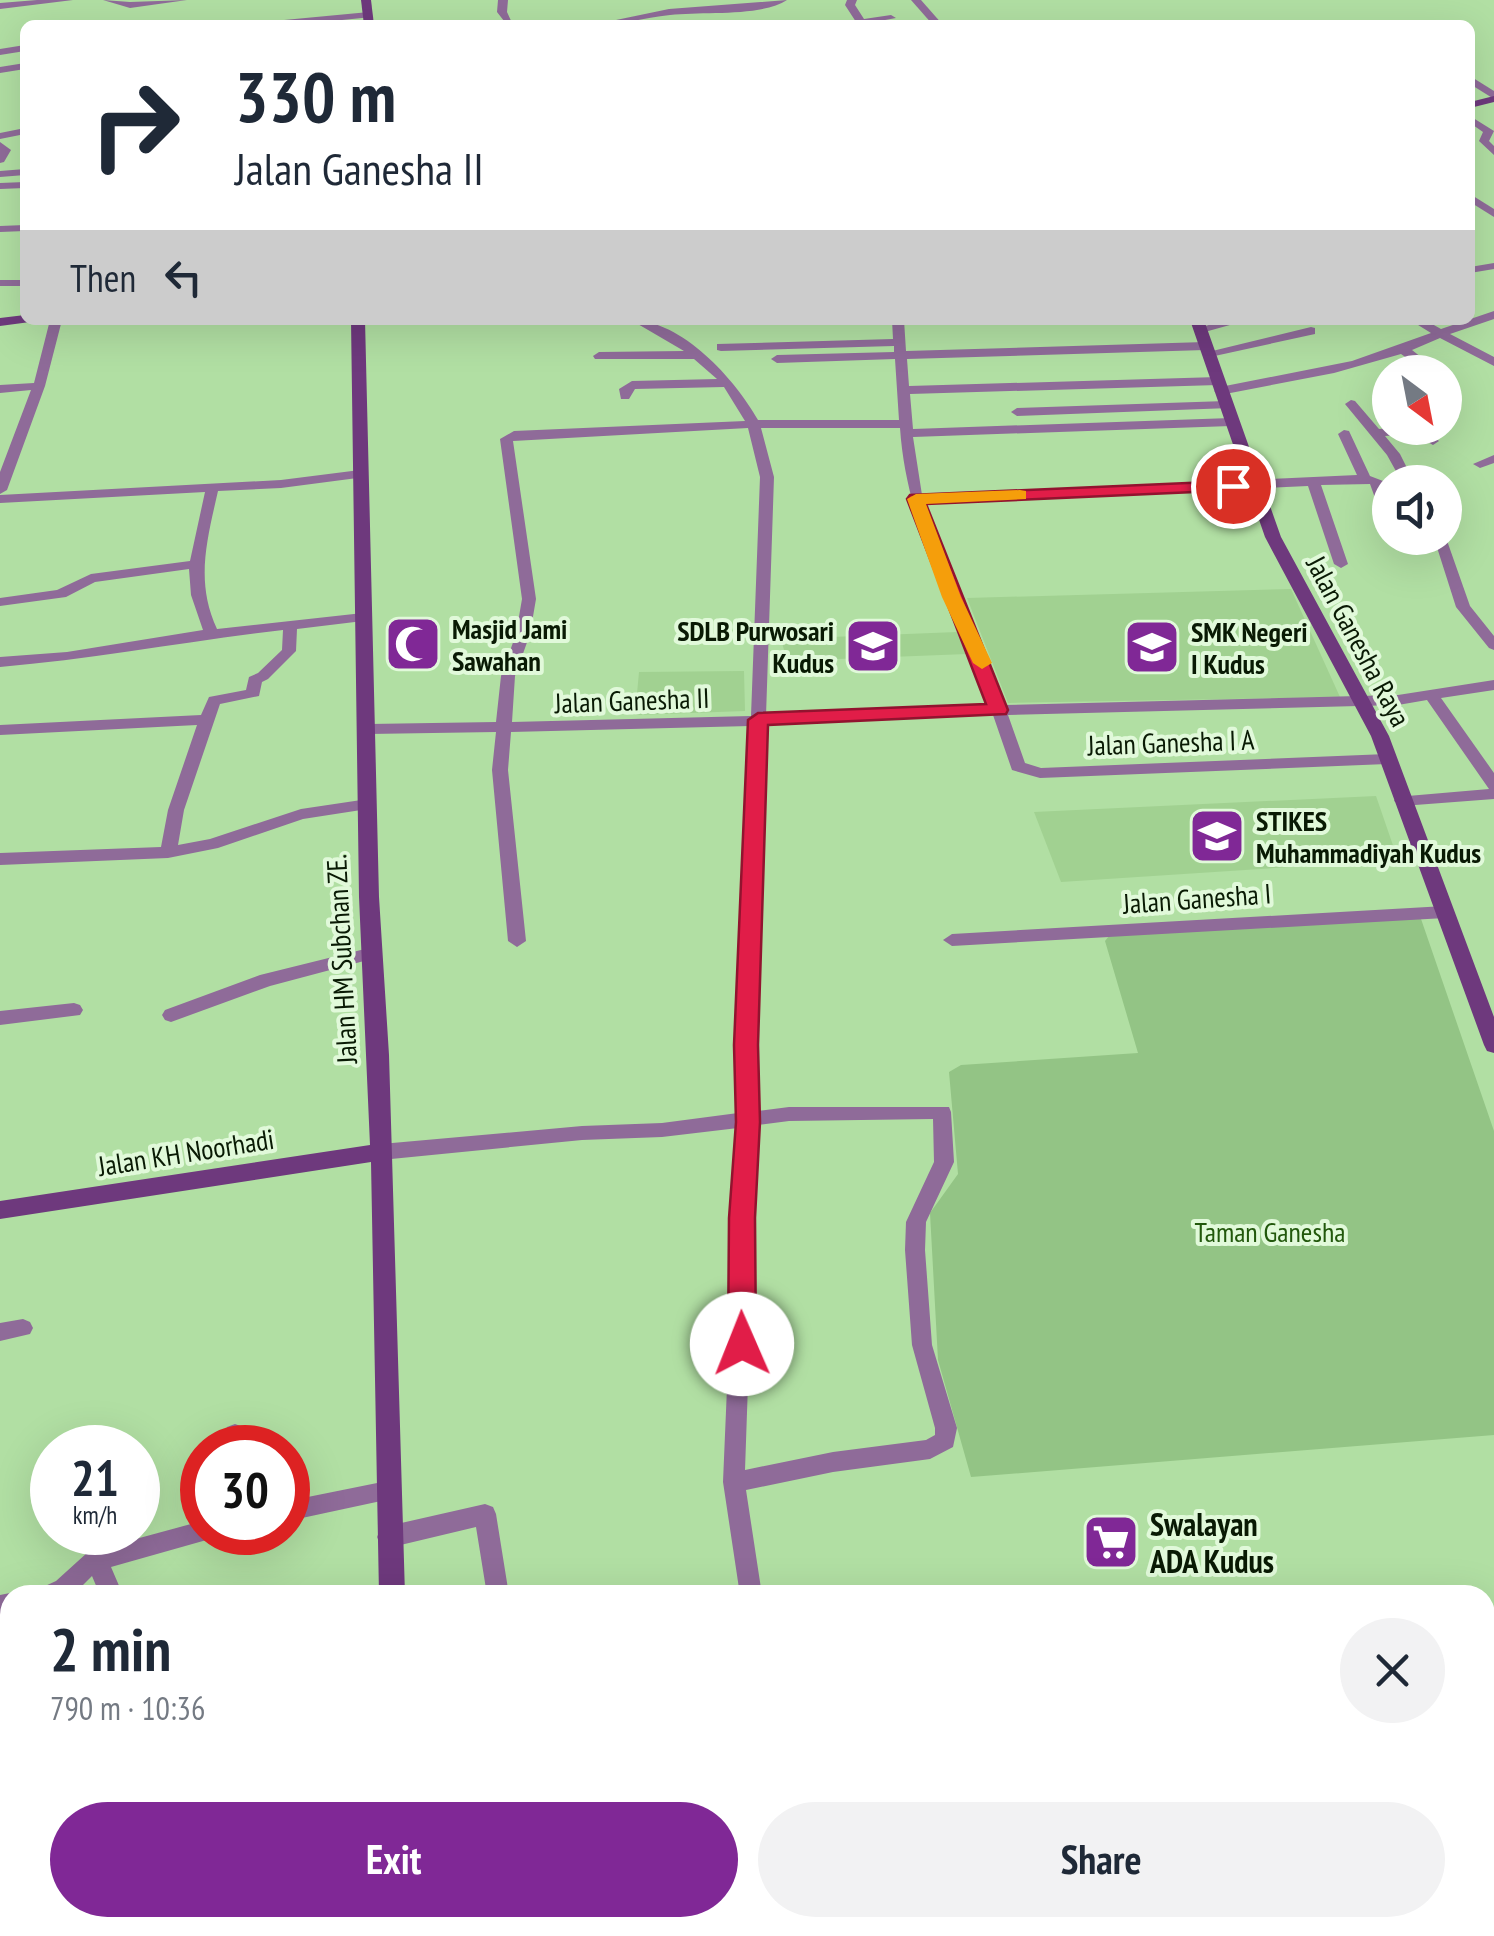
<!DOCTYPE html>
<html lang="en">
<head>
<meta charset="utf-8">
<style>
  :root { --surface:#fff; --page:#f2f2f3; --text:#1f2937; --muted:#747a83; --accent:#802896 }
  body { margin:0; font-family:"PT Sans Narrow",sans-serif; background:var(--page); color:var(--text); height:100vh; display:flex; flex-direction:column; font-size:38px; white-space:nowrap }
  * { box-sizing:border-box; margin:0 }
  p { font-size:32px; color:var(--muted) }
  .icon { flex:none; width:55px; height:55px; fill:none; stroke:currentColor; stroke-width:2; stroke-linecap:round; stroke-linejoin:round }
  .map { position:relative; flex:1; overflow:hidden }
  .panel { position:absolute; left:0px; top:1585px; width:1495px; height:352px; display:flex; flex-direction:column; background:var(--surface); border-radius:30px 30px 0 0; box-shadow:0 10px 40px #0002 }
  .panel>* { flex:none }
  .banner { position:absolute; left:20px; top:20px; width:1455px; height:305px; border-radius:15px; box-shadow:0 10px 40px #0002; background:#fff; color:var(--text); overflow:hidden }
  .needle { width:65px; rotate:148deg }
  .fabs { position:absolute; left:1372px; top:355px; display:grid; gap:20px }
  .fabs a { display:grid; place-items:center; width:90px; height:90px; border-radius:50%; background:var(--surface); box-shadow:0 10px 40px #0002; font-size:50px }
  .speed { position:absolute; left:30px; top:1425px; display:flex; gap:20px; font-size:50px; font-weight:700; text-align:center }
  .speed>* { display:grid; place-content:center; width:130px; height:130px; border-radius:50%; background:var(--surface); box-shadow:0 10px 40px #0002; line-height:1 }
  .speed small { font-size:25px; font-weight:400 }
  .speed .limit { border:15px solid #d22; background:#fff; color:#111 }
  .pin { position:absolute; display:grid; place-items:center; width:85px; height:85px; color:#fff; margin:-42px; border:5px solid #fff; border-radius:50%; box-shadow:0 2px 10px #0007 }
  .me { position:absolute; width:110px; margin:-55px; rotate:359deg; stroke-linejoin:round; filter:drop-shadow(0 0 8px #0008) }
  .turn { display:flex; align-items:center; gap:35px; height:210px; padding:0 50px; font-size:45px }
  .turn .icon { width:130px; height:130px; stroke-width:2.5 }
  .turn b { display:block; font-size:70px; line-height:85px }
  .then { display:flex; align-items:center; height:95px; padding:0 50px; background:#0003; gap:20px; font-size:38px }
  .round { display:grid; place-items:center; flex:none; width:105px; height:105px; border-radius:52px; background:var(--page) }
  .headline { display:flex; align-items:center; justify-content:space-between; height:170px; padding:0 50px }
  h1 { font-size:60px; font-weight:700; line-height:75px }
  .primary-button { display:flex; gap:20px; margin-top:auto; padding:20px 50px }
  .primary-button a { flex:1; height:115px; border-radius:60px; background:var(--accent); color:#fff; font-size:40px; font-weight:700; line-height:115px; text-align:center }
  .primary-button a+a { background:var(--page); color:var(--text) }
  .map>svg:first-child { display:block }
  .built { fill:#a1d191 }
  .green { fill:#93c485 }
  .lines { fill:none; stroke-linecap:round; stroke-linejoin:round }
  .street { fill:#8f6b99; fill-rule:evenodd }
  .secondary { fill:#6e397d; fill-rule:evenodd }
  .route { fill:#e11d48; stroke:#92132f; stroke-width:2.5 }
  .slow { fill:#f59e0b }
  .labels { text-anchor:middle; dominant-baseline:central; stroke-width:8; stroke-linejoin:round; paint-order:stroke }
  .poi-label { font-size:28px; font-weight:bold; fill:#091a04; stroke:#e1f9da; text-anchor:start }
  .street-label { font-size:28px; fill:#091a04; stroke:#e1f9da }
  .park-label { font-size:28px; fill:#22580c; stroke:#e1f9da }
  .near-poi-label { font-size:32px; font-weight:bold; fill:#091a04; stroke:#e1f9da; text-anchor:start }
</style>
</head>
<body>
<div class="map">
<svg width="1494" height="1936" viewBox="0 0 1494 1936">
  <rect width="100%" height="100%" fill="#b1dfa3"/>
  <!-- built -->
  <g class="built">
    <polygon points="1291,589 1340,697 1008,703 967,598"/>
    <polygon points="957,632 967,654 787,661 781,639"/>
    <polygon points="744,671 745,711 635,715 639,672"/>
    <polygon points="1376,796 1398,860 1061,882 1034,812"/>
  </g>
  <!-- green -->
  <polygon class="green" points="1420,916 1494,1131 1494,1435 971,1477 938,1360 930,1213 958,1174 949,1072 961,1065 1138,1053 1105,941 1109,936"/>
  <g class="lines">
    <!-- street -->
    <g class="street">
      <polygon points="37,0 73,0 0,9 0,3"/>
      <polygon points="103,0 130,2 187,0 130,8"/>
      <polygon points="498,0 508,0 507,12 513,25 490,25 504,21 497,12"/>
      <path d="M 787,0 C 761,17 703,11 670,15 C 644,18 619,25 592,25 L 669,9 Z"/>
      <polygon points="847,0 857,0 855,5 864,19 891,15 896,18 858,25 845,5"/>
      <polygon points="911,0 921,0 943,25 933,25"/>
      <polygon points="369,12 372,13 372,17 292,25 258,25 263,22"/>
      <polygon points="25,45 25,51 0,55 0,49"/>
      <polygon points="25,63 25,69 0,73 0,67"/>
      <polygon points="1470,76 1494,91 1494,99 1470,84"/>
      <polygon points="1470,116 1494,131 1489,141 1494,146 1494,155 1479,141 1483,132 1470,123"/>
      <polygon points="25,128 25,134 0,139 0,133"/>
      <polygon points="0,142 11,150 4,162 0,163"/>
      <polygon points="25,169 25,175 0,177 0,171"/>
      <polygon points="25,182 25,188 0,189 0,183"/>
      <polygon points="1470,194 1494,209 1494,217 1470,202"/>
      <polygon points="25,225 25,231 0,232 0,226"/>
      <polygon points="1494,263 1494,269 1470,273 1470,267"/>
      <rect x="0" y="280" width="25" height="6"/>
      <polygon points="1494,311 1494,319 1450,334 1494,357 1494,366 1440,338 1412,350 1440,372 1427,372 1401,354 1334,373 1220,395 1214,391 1220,387 1352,361 1431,333 1410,320 1425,320 1441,329"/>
      <polygon points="50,320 62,320 45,386 7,490 0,494 0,472 31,390 0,393 0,385 34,383"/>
      <path d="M 631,320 C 682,320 735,379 758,420 L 899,420 L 895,359 L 777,363 L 771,359 L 777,355 L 894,352 L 894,346 L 721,351 L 717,350 L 717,344 L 893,339 L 892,320 L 904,320 L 906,351 L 1205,342 L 1211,346 L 1205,350 L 907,359 L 909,386 L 1218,377 L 1224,381 L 1218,385 L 910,394 L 913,429 L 1231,418 L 1237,422 L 1231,426 L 913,437 L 922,495 L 1357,475 L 1338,434 L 1344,430 L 1349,431 L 1370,476 L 1383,481 L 1390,501 L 1390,524 L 1383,520 L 1370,484 L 1321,485 L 1348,564 L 1341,568 L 1334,564 L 1308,486 L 924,503 L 1004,705 L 1398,695 L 1494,680 L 1494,690 L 1441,698 L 1494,773 L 1494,799 L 1402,806 L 1394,801 L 1396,797 L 1489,789 L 1427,700 L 1398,705 L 1008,715 L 1025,763 L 1041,768 L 1387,754 L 1395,759 L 1387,764 L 1040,778 L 1012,770 L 993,715 L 766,725 L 755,1045 L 757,1111 L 789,1107 L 949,1107 L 951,1112 L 954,1162 L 926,1222 L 925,1250 L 932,1345 L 957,1428 L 953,1447 L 930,1459 L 833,1472 L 746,1490 L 762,1595 L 740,1595 L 723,1482 L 738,1128 L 662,1137 L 582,1140 L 381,1160 L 374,1157 L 371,1152 L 374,1147 L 381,1144 L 582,1126 L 662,1123 L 738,1113 L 737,1045 L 750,726 L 511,732 L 508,770 L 526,941 L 517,947 L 508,941 L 492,770 L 496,732 L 369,734 L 361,729 L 369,724 L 496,722 L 501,676 L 516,634 L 522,599 L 500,439 L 514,431 L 745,421 L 724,387 L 635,389 L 629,399 L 621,399 L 619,389 L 632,381 L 717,379 L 694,359 L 595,359 L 593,356 L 599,352 L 684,351 ZM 748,428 L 760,477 L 751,716 L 512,722 L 515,676 L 530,634 L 536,599 L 513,441 ZM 761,428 L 900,428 C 907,530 957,611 989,706 L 766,716 L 774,477 ZM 933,1119 L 934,1162 L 906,1222 L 905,1250 L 912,1345 L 935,1428 L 935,1435 L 926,1440 L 833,1452 L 745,1470 L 757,1125 L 789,1121 Z"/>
      <polygon points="821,320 815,324 762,325 756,321"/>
      <polygon points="1226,320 1248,320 1201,333 1195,329"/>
      <polygon points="1311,327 1315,328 1315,334 1210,357 1204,353"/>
      <polygon points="1445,377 1454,384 1454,390 1445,392"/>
      <path d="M 1351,400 L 1355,401 L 1379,429 C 1403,427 1421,424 1439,441 L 1433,445 L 1414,434 L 1385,436 L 1400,454 L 1414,482 L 1402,482 L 1387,455 L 1345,404 Z"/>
      <polygon points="1226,401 1230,402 1230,408 1017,416 1011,412 1017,408"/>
      <polygon points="1494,455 1494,463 1480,468 1473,464"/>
      <path d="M 360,470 L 365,471 L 365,477 L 281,488 L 218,491 C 207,540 195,582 217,629 L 363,613 L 370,617 L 363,621 L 297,629 L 296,651 L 268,679 L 262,682 L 259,696 L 220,704 L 184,810 L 178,845 L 210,839 L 301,809 L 368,799 L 376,804 L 374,808 L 303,819 L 218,848 L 168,858 L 0,865 L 0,853 L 161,847 L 168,810 L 197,725 L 0,735 L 0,725 L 201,715 L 209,697 L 246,690 L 249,677 L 258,673 L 282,650 L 283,630 C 188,641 95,659 0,667 L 0,657 L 67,652 L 203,630 L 191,595 L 189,569 L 95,582 L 66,597 L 0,606 L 0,598 L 57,590 L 91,574 L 190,561 L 205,492 L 0,503 L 0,495 L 281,480 Z"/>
      <polygon points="1445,535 1470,606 1494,636 1494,650 1489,648 1456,607 1434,538 1445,538"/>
      <polygon points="1445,906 1454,912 1445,918 952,946 943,940 952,934"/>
      <polygon points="373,947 379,949 382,953 379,957 270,986 171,1022 165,1020 162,1015 165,1010 260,975"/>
      <polygon points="74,1003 80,1005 83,1010 80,1015 0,1025 0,1011"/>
      <polygon points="23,1319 30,1322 33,1328 30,1334 0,1341 0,1323"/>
      <polygon points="235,1424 243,1427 250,1448 228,1448 224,1434 227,1427"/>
      <polygon points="387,1481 395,1484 398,1491 395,1498 288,1521 288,1501"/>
      <polygon points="485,1504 493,1507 496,1514 509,1595 487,1595 476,1527 388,1548 380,1544 377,1537 380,1530 388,1526"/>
      <polygon points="202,1521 202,1532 213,1532 210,1539 111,1567 123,1595 100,1595 92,1576 73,1595 40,1595 43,1587 56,1581 88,1552"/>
      <polygon points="10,1593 15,1595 10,1595 10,1615 0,1617 0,1595"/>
      <polygon points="10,1676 10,1700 0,1702 0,1678"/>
      <polygon points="866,1928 892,1928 894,1936 868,1936"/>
      <polygon points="1017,1928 1058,1928 1062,1936 1020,1936"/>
    </g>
    <!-- secondary -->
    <g class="secondary">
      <polygon points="361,0 371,0 374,25 364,25"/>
      <polygon points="1494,96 1494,102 1470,108 1470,102"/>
      <polygon points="25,315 25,320 30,322 0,326 0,318"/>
      <polygon points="351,320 365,320 379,897 389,1055 405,1595 379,1595 371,1162 0,1219 0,1201 370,1145 359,897"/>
      <polygon points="1190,320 1204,320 1281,537 1389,736 1494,1017 1494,1053 1487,1051 1484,1045 1371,736 1265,537"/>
      <polygon points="391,1928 421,1928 422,1936 392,1936"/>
    </g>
  </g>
  <!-- route -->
  <polygon class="route" points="1233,481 1241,486 1239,490 926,504 1008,710 1006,714 768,725 758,1045 760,1122 755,1218 756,1344 752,1352 742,1355 732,1352 728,1344 729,1218 736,1122 734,1045 748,720 758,713 986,704 907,499 910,495"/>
  <!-- slow -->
  <polygon class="slow" points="1020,490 1026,491 1026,499 926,504 961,597 992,663 982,669 973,663 942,597 907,499 916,494"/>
  <!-- icons -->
  <defs>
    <g id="mosque-square" transform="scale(2.875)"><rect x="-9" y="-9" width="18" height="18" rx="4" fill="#802896" stroke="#e1f9da"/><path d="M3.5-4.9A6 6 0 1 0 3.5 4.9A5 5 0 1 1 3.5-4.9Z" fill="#fff"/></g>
    <g id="school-square" transform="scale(2.875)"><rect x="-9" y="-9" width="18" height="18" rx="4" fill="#802896" stroke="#e1f9da"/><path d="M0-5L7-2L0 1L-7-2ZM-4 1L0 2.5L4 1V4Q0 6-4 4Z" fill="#fff"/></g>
    <g id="supermarket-square" transform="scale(2.875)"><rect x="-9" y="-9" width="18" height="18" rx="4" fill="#802896" stroke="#e1f9da"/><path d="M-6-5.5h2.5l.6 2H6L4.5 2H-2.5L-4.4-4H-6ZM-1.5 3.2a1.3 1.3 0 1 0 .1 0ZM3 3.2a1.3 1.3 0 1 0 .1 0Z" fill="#fff"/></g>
  </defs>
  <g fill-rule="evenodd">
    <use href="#mosque-square" x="413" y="644"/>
    <use href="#school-square" x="873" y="646"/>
    <use href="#school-square" x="1152" y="647"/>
    <use href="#school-square" x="1217" y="836"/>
    <use href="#supermarket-square" x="1111" y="1542"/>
  </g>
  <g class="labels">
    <!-- poi labels -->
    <g class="poi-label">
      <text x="452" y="628">Masjid Jami<tspan x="452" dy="32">Sawahan</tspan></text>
      <text x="834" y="630" text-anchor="end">SDLB Purwosari<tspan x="834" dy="32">Kudus</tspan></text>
      <text x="1191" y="631">SMK Negeri<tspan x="1191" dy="32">I Kudus</tspan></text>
      <text x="1256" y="820">STIKES<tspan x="1256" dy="32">Muhammadiyah Kudus</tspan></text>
    </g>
    <!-- street labels -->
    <g class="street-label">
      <text transform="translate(1359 641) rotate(62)">Jalan Ganesha Raya</text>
      <text transform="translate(632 700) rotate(-2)">Jalan Ganesha II</text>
      <text transform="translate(1171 742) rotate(-2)">Jalan Ganesha I A</text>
      <text transform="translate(1197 898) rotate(-4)">Jalan Ganesha I</text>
      <text transform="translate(341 959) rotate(-93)">Jalan HM Subchan ZE.</text>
      <text transform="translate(186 1152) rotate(-9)">Jalan KH Noorhadi</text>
    </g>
    <!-- park labels -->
    <g class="park-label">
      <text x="1270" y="1231">Taman Ganesha</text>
    </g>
    <!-- near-poi labels -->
    <g class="near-poi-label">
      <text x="1150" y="1524">Swalayan<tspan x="1150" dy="37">ADA Kudus</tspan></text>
    </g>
  </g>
</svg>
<div class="fabs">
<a><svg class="needle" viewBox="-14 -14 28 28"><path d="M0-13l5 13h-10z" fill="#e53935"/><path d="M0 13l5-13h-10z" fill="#747a83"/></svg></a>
<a><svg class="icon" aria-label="sound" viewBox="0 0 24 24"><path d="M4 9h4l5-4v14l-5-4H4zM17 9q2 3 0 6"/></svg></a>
</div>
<div class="speed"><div>21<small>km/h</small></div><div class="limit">30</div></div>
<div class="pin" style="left:1233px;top:486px;background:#d93025"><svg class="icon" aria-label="arrive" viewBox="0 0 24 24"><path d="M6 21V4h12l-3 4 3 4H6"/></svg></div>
<svg class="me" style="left:742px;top:1344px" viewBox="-20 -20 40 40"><circle r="19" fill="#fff"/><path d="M0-13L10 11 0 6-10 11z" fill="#e11d48"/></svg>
<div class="banner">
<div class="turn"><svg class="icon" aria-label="right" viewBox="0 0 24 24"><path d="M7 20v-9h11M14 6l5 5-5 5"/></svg><div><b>330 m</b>Jalan Ganesha II</div></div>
<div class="then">Then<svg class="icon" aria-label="left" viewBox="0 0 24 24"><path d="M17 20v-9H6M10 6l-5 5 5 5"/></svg></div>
</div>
<section class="panel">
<div class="headline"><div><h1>2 min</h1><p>790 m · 10:36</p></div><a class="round"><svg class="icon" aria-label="close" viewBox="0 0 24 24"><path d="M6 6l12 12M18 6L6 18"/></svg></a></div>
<div class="primary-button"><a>Exit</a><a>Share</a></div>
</section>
</div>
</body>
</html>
